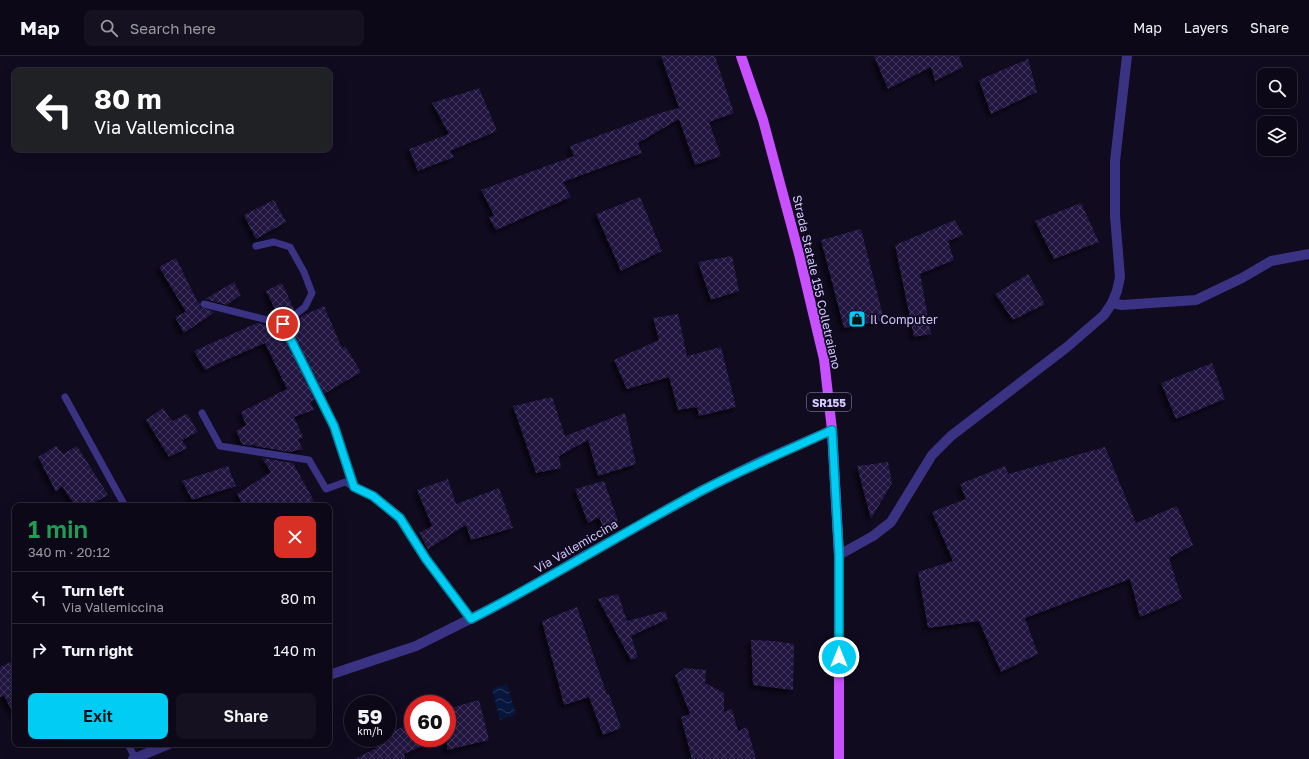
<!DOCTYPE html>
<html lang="en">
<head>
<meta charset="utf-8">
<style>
  :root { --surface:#0c0817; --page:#151120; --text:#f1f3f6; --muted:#9a9aa1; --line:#2c2936; --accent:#00ccf4 }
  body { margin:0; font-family:"Golos Text",sans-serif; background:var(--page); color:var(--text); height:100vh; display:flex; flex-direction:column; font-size:15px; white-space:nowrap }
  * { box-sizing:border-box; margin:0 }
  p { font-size:13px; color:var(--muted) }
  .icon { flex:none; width:22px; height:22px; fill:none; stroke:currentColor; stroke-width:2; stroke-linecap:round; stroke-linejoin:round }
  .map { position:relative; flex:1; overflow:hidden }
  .drawer { position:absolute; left:12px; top:447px; width:320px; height:244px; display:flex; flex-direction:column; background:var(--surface); border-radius:8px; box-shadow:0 4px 16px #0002,0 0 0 1px var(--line) }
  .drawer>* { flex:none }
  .banner { position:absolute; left:12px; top:12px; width:320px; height:84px; border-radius:8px; box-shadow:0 4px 16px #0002,0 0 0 1px var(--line); background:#202124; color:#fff; overflow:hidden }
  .buttons { position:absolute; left:1257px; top:12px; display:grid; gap:8px }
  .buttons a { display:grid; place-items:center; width:40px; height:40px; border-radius:8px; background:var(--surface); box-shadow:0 4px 16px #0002,0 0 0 1px var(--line); font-size:20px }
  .speed { position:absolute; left:344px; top:639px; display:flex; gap:8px; font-size:20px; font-weight:700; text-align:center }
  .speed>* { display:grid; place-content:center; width:52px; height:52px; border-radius:50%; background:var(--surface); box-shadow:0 4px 16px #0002,0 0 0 1px var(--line); line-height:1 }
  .speed small { font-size:10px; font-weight:400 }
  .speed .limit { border:6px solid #d22; background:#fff; color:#111 }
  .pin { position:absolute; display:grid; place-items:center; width:34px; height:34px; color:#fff; margin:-17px; border:2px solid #fff; border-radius:50%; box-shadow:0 1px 4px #0007 }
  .me { position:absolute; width:44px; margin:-22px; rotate:0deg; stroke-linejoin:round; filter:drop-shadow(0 0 3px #0008) }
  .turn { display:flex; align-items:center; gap:14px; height:84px; padding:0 16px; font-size:18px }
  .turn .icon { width:52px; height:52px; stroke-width:2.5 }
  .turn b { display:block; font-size:28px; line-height:34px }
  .round { display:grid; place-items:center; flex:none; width:42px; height:42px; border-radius:8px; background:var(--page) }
  .summary { display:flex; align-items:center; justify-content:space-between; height:68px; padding:0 16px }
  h1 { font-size:24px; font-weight:600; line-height:30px; color:#1e9e55 }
  .cta { display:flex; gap:8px; margin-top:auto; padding:8px 16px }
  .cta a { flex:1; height:46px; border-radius:8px; background:var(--accent); color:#111; font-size:16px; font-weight:600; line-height:46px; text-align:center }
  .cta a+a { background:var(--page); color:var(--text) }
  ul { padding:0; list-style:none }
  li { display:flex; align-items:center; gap:12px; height:52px; padding:0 16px; border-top:1px solid var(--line) }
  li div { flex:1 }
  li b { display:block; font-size:15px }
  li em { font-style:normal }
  header { display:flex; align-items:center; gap:24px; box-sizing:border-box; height:56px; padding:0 20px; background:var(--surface); border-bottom:1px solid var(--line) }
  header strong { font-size:19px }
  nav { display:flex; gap:22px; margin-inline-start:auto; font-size:14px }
  .search { width:280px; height:36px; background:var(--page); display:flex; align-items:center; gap:10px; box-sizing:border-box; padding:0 14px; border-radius:8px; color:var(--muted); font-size:15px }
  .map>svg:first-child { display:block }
  .water { fill:url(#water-waves) }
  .building { fill:url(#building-cross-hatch); filter:url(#shadow) }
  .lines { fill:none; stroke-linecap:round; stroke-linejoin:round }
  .lane { stroke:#3a3282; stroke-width:7 }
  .street { stroke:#3a3282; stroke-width:10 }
  .primary { stroke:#c950ff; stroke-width:10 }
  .route-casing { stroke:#00859f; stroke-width:10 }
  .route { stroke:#00ccf4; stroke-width:7 }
  .labels { text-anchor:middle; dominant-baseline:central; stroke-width:3.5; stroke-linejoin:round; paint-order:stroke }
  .shield { fill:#100b1f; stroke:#9890bc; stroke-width:1 }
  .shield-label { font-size:11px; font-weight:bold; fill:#d3c9ff }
  .street-label { font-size:12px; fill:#d3c9ff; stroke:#100b1f }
  .poi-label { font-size:12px; fill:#d3c9ff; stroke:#100b1f; text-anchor:start }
</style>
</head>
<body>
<header>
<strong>Map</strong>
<div class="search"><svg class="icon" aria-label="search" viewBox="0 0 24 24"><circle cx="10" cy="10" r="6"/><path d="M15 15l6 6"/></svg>Search here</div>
<nav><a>Map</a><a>Layers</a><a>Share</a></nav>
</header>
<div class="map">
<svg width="1309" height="703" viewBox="0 0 1309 703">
  <defs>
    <pattern id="water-waves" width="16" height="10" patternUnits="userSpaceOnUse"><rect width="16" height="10" fill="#06163d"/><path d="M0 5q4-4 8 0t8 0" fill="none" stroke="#29375a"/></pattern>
    <pattern id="building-cross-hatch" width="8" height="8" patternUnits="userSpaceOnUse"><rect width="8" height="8" fill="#211641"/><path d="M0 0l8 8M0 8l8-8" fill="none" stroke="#40375e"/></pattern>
    <filter id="shadow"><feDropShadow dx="-3.5" dy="3.5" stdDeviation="2" flood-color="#0009"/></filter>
  </defs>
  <rect width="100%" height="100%" fill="#100b1f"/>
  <!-- water -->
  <polygon class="water" points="507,628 516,658 500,664 492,633"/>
  <!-- building -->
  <g class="building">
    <polygon points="661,0 715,0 734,57 709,66 721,100 695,109 679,63 638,87 642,97 563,126 571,141 496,174 489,162 494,159 481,134 574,100 570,90 660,57 679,52"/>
    <polygon points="874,0 959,0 963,11 935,25 931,11 888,33"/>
    <polygon points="1028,3 1037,36 991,58 979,24"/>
    <polygon points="479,32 497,75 450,95 454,101 418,115 409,93 449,78 432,47"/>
    <polygon points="640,141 662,195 621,215 596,158"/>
    <polygon points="274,144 286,166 256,183 244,159"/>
    <polygon points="1081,147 1099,186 1054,203 1035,165"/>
    <polygon points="955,164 963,179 948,185 954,204 920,218 931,278 914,281 895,189"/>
    <polygon points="861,173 884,264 844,272 821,184"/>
    <polygon points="732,200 739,235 711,244 698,206"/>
    <polygon points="176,202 198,247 199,246 200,251 215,256 184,277 175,261 186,256 159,211"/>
    <polygon points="1028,218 1045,248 1013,264 995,238"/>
    <polygon points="234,226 241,239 227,249 205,243"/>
    <polygon points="282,227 294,253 282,263 272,260 277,257 266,235"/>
    <polygon points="324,250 342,292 345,290 361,316 324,338 289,269 302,260"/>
    <polygon points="678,258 687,300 721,291 736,351 699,360 697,351 678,354 669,321 627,333 614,304 659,284 653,262"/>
    <polygon points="257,267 280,272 315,343 310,346 314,354 294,361 303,381 298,384 303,393 289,396 255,390 253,388 250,390 242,388 236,375 246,369 241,356 287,333 265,287 219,307 205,314 194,295"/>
    <polygon points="1212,307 1225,343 1176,363 1161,327"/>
    <polygon points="552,341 565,380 625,357 636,408 598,420 588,384 559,400 561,412 536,417 513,350"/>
    <polygon points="163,352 172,365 187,358 198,376 182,384 187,392 169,401 146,364"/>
    <polygon points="56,390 63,398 77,390 108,439 88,450 75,450 62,430 56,436 38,401"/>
    <polygon points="1105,391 1136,467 1177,450 1193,489 1169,502 1182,543 1140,561 1130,523 1025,562 1038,598 1001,616 979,565 928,572 918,516 953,505 932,456 966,443 960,428 1005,410 1008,418"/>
    <polygon points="262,402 293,407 314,445 306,450 243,450 237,438 271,416"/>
    <polygon points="888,406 892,427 871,463 857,410"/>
    <polygon points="228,410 236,430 192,444 182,425"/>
    <polygon points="448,423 456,448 499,432 513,472 471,484 466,469 428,493 419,477 432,470 417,434"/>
    <polygon points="604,425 618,465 603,472 599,461 588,467 575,433"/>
    <polygon points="618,538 627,565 665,555 668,563 631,580 638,601 631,604 598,543"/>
    <polygon points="577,551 607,639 609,638 621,672 603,679 589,641 564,649 542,565"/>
    <polygon points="751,584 774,585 794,588 793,634 753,629"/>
    <polygon points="15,604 15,661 4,640 0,641 0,611"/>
    <polygon points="685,612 706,614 705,627 724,637 724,656 732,653 738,675 747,671 756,703 692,703 681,661 690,658 675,619"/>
    <polygon points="479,644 489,684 447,694 447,653"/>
    <polygon points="406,670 409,682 441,682 404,698 405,703 354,703 377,692 374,682 387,682 387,677"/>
  </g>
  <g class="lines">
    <!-- lane -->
    <g class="lane">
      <polyline points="256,190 274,186 290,191 304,216 312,237 305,251 283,268"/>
      <polyline points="204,248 283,268 334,370 354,431"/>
      <polyline points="65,341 125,450"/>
      <polyline points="202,357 220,390 309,404 326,433 345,426 373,440 400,462 426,503 471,563"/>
      <polyline points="128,688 135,702"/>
    </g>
    <!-- street -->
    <g class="street">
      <polyline points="1112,247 1122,249 1196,244 1242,222 1271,205 1309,198"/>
      <polyline points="839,499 873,480 891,466 932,399 951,380 1067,291 1104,259 1112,247 1117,235 1120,221 1115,160 1115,105 1127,0"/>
      <polyline points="329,619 416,590 508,544 584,500 703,434 759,406 832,374"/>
      <polyline points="133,703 169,688"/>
    </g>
    <!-- primary -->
    <polyline class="primary" points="741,0 763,64 799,198 824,303 832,374 839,499 839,703"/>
  </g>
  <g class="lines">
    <!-- route casing -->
    <g class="route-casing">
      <path id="route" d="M 283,268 L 334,370 L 354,431 L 373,440 L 400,462 L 426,503 L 471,563 C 549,523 624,476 703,434 C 745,412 789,394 832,374 L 839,499 L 839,601"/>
    </g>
    <!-- route -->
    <use href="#route" class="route"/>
  </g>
  <!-- icons -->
  <defs>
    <g id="shop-square" transform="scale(0.9)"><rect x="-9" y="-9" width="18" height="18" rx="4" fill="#00ccf4" stroke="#100b1f"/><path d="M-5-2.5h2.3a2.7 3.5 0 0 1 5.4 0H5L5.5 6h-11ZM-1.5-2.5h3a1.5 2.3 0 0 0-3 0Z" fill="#111"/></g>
  </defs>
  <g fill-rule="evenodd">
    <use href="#shop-square" x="857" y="263"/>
  </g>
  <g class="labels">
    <!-- shield labels -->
    <rect class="shield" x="807" y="337" width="44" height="18" rx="3"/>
    <g class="shield-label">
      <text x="829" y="346">SR155</text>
    </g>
    <!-- street labels -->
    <g class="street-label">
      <text transform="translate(817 226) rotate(77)">Strada Statale 155 Colletraiano</text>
      <text transform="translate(576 490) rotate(-30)">Via Vallemiccina</text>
    </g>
    <!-- poi labels -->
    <g class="poi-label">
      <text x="870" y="263">Il Computer</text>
    </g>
  </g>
</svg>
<div class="buttons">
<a><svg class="icon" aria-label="search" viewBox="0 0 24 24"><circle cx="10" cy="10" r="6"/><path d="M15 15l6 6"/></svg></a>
<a><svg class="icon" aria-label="layers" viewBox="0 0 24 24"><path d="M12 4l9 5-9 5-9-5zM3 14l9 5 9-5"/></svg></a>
</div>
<div class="speed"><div>59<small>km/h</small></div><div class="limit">60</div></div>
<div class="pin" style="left:283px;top:268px;background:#d93025"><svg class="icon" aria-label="arrive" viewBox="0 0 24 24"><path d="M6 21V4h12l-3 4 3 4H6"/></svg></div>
<svg class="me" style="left:839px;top:601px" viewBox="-20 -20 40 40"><circle r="17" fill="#00ccf4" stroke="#fff" stroke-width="3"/><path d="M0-11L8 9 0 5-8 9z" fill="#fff"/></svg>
<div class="banner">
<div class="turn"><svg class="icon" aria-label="left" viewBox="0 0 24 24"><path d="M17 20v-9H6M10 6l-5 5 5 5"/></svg><div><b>80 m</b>Via Vallemiccina</div></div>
</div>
<section class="drawer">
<div class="summary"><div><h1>1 min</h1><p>340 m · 20:12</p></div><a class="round" style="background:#d93025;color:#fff"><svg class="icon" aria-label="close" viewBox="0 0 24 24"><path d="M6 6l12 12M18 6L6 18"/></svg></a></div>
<ul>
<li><svg class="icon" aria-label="left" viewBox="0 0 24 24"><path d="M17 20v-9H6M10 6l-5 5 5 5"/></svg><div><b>Turn left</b><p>Via Vallemiccina</p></div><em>80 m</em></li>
<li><svg class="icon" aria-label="right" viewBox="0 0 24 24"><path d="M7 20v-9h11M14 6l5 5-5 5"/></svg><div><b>Turn right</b></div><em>140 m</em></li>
</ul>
<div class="cta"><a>Exit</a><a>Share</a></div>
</section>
</div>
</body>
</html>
